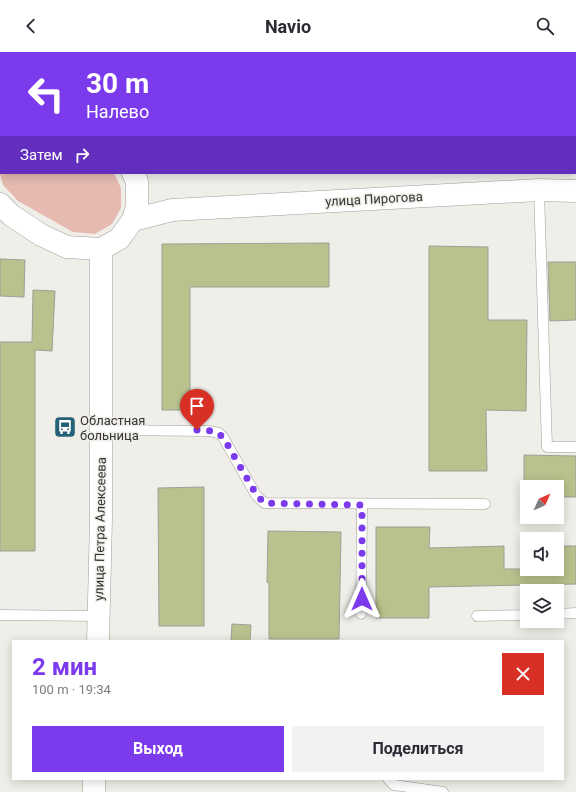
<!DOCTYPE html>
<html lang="ru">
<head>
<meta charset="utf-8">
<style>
  :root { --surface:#fff; --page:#f2f2f3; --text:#2b2b33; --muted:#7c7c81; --accent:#7c3aed }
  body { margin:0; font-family:Roboto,sans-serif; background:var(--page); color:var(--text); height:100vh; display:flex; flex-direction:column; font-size:15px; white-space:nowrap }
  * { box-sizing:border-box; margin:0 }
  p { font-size:13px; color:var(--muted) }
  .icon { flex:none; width:22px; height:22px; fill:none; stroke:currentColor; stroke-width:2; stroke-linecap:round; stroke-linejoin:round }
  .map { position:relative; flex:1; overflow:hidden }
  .drawer { position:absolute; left:12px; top:588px; width:552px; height:140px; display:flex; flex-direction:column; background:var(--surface); border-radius:0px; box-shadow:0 2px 10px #0003 }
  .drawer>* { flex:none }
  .top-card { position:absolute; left:0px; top:0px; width:576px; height:122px; box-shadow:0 2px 10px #0003; background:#7c3aed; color:#fff; overflow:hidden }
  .needle { width:26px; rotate:45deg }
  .fabs { position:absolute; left:520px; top:428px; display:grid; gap:8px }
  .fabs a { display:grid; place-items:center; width:44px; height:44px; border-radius:0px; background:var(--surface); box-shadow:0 2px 10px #0003; font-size:20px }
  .pin { position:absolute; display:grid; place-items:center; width:34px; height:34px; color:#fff; margin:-41px -17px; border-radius:50% 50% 50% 0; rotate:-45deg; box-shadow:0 0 4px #0007 }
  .pin .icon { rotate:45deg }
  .me { position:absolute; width:44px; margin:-22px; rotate:0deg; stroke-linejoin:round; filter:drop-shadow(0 0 3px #0008) }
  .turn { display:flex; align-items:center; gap:14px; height:84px; padding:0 20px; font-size:18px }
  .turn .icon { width:52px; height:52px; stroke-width:2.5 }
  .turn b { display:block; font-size:28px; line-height:34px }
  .then { display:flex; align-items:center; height:38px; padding:0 20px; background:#0003; gap:8px; font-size:15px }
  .round { display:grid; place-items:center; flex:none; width:42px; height:42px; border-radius:0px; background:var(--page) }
  .headline { display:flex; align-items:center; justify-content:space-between; height:68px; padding:0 20px }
  h1 { font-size:24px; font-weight:700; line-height:30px; color:var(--accent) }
  .button { display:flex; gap:8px; margin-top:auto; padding:8px 20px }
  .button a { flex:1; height:46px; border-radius:0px; background:var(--accent); color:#fff; font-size:16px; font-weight:700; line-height:46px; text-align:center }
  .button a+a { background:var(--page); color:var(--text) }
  header { display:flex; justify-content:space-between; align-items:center; height:52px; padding:0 20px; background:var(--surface); font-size:18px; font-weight:700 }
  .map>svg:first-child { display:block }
  .green { fill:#e6bab1 }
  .building { fill:#bac18c; stroke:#9e9f99 }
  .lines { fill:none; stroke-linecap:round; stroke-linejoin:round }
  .service-casing { stroke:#9f9d98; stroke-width:11 }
  .tertiary-casing { stroke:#9f9d98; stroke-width:23 }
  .service { stroke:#fff; stroke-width:10 }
  .tertiary { stroke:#fff; stroke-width:22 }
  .route { stroke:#7c3aed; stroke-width:7; stroke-dasharray:0 12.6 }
  .labels { text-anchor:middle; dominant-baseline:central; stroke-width:3; stroke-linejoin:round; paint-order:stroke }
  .street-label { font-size:13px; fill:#363533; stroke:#f0eee8 }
  .poi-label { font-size:13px; fill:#363533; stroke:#f0eee8; text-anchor:start }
</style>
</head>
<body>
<header><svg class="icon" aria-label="back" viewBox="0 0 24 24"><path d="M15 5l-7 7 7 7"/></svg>Navio<svg class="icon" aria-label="search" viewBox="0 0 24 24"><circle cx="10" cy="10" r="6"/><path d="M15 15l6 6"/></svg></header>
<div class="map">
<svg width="576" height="740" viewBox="0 0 576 740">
  <rect width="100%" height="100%" fill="#f0eee8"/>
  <!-- green -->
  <polygon class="green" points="1,82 1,121 114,121 121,136 121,156 112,172 95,182 73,180 18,149 3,133 0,122"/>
  <!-- building -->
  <g class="building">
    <polygon points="329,191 329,235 190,235 190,358 162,358 162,192"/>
    <polygon points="429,194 488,195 488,268 527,268 526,359 486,358 487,419 429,419"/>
    <polygon points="0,207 25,208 24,245 0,244"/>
    <polygon points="548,210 576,210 576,268 550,269"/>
    <polygon points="33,238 55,239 52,299 35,298 35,499 0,499 0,290 32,290"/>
    <polygon points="524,403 576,404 576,445 557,445 557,435 527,435 527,444 524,444"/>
    <polygon points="204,435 204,574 159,574 158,436"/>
    <polygon points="376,475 430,475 429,496 504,494 504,517 557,517 557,494 576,494 576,532 429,535 429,566 376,566"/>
    <polygon points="268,479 341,480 339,587 269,587 269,531 267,530"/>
    <polygon points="232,572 251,573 250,589 231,589"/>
  </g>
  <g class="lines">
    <!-- service casing -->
    <g class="service-casing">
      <g id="service">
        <polyline points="539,138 547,395 576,395"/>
        <polyline points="101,378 209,379 219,381 223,385 256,443 264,451 485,452"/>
        <polyline points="361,562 362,453"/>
        <polyline points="557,562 576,561"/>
        <polyline points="0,563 98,564"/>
        <polyline points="477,564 527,563"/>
        <polyline points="388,727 394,733 443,740"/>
      </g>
    </g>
    <!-- tertiary casing -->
    <g class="tertiary-casing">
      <g id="tertiary">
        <polyline points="58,1 59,0"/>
        <polyline points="110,1 110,0"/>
        <polyline points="0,58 1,57"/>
        <polyline points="0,152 11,163 41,183 67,195 101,197 119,187 133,168 137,154 137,129 133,121"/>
        <polyline points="133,168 172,158 539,138 576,139"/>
        <polyline points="98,589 101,468 101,197"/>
        <polyline points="94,740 94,727"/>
      </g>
    </g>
    <!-- service -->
    <use href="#service" class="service"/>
    <!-- tertiary -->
    <use href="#tertiary" class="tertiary"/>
  </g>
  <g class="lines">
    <!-- route -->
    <polyline class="route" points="197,378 214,379 223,385 256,442 264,451 362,453 362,547"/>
  </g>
  <!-- icons -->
  <defs>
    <g id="bus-square" transform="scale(1.15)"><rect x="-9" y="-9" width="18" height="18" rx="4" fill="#246178" stroke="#f0eee8"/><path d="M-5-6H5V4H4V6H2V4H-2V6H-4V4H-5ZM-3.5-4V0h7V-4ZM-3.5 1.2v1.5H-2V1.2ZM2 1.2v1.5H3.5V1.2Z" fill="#fff"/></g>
  </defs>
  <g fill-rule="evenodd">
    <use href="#bus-square" x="65" y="375"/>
  </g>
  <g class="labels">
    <!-- street labels -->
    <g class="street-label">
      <text transform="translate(374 147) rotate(-3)">улица Пирогова</text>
      <text transform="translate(100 477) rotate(-89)">улица Петра Алексеева</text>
    </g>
    <!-- poi labels -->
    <g class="poi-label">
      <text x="80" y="368">Областная<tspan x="80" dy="15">больница</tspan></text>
    </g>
  </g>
</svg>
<div class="fabs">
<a><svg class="needle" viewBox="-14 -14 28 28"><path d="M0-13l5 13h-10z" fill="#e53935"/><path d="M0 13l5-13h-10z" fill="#7c7c81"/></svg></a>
<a><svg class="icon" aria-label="sound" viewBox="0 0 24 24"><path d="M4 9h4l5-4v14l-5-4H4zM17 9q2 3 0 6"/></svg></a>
<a><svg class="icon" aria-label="layers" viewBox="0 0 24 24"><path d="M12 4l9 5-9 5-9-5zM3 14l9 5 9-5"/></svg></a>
</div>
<div class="pin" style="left:197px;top:378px;background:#d93025"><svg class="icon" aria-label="arrive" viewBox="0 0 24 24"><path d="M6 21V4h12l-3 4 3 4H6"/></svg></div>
<svg class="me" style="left:362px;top:547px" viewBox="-20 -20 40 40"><path d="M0-17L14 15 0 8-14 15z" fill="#7c3aed" stroke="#fff" stroke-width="4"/></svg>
<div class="top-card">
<div class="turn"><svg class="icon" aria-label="left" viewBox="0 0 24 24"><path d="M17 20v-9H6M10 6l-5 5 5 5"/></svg><div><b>30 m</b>Налево</div></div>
<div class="then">Затем<svg class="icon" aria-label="right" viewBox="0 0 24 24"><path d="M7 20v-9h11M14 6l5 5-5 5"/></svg></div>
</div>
<section class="drawer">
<div class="headline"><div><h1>2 мин</h1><p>100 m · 19:34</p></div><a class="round" style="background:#d93025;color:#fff"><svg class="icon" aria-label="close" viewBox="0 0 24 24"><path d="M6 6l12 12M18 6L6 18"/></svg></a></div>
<div class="button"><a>Выход</a><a>Поделиться</a></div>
</section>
</div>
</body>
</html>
